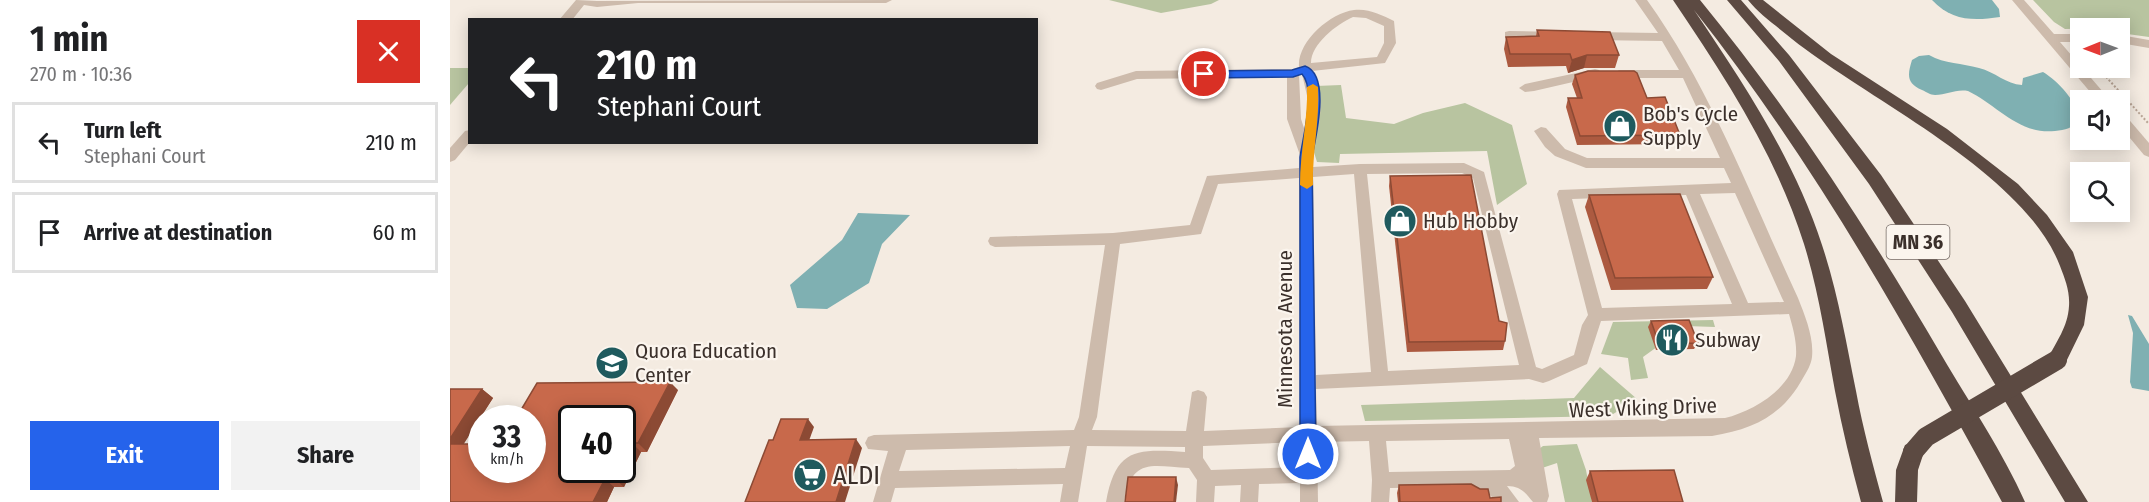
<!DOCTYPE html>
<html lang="en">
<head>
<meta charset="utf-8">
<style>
  :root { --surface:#fff; --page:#f2f2f2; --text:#202124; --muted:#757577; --line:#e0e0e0; --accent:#2563eb }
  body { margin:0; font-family:"Fira Sans Condensed",sans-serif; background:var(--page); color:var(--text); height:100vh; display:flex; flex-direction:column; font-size:22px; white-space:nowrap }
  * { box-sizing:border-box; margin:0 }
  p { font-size:20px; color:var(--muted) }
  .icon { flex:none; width:33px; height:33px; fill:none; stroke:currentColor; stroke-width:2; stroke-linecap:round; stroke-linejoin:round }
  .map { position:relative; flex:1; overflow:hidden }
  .panel { display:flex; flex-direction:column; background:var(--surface); width:450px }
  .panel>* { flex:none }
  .guide { position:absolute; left:18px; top:18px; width:570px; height:126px; border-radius:0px; box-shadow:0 3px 15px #0003; background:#202124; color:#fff; overflow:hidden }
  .needle { width:39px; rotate:269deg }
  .fabs { position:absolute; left:1620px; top:18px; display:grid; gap:12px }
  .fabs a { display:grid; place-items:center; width:60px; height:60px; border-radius:0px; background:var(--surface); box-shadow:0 3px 15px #0003; font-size:30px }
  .speed { position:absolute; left:18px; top:405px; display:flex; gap:12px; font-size:30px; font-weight:700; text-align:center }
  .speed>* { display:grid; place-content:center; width:78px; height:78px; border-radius:50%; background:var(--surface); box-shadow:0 3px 15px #0003; line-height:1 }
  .speed small { font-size:15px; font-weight:400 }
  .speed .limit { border:3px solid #111; border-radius:9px; background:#fff; color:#111 }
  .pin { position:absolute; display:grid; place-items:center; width:51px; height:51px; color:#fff; margin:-26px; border:3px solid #fff; border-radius:50%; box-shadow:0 2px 6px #0007 }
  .me { position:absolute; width:66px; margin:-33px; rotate:0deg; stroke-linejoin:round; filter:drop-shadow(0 0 4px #0008) }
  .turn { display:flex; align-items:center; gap:21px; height:126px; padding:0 30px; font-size:27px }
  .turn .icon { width:78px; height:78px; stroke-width:2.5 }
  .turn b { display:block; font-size:42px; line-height:51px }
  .round { display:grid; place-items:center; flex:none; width:63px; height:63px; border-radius:0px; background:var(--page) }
  .headline { display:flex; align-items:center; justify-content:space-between; height:102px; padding:0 30px }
  h1 { font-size:36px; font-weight:700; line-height:45px }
  .action { display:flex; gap:12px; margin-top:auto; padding:12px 30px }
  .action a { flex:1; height:69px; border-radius:0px; background:var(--accent); color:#fff; font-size:24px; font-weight:700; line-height:69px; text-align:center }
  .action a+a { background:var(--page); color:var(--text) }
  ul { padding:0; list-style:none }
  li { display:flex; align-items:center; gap:18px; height:81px; margin:0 12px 9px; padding:0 18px; border:3px solid var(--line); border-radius:0px }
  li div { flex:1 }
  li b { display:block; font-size:22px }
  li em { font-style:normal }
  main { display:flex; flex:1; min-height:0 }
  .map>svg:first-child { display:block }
  .green { fill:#b8c4a0 }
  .water { fill:#7fb0b2 }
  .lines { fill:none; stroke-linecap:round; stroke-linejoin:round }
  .path { stroke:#b9a596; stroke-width:2; stroke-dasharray:2 2; stroke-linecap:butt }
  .minor { fill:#cdbbac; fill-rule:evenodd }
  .highway { fill:#5c4a42; fill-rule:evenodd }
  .highway-bridge { stroke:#5c4a42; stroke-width:20 }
  .wall { fill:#ac5a40 }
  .shaded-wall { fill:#8c4a34 }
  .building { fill:#c8694b; stroke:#8c4a34; stroke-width:1.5 }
  .route { fill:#2563eb; stroke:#184099; stroke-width:1.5 }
  .slow { fill:#f59e0b }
  .labels { text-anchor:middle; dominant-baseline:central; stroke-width:4.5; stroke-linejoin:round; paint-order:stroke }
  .shield { fill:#fbf5ee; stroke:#756b66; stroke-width:1.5 }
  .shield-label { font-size:20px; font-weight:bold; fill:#3b302b }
  .poi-label { font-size:21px; fill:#3b302b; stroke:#fbf5ee; text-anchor:start }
  .street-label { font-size:21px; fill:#3b302b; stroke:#fbf5ee }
  .near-poi-label { font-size:26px; fill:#3b302b; stroke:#fbf5ee; text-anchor:start }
</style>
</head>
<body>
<main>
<section class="panel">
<div class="headline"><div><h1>1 min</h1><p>270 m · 10:36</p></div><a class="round" style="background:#d93025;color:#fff"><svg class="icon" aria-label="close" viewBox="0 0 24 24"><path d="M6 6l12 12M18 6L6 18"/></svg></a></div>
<ul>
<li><svg class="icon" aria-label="left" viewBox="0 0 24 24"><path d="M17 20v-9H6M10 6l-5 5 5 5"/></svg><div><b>Turn left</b><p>Stephani Court</p></div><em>210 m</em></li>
<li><svg class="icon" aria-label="arrive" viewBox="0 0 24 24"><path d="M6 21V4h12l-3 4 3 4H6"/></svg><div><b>Arrive at destination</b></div><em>60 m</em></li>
</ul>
<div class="action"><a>Exit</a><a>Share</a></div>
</section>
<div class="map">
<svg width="1699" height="502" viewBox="0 0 1699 502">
  <rect width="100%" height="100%" fill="#f4ebe1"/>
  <!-- green -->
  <g class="green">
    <polygon points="659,0 769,0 761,4 711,13"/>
    <polygon points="1583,0 1699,0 1699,37 1670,33 1670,28 1615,29 1604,22"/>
    <polygon points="0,68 20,68 19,83 0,105"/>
    <polygon points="891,85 896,118 944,124 973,113 1015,103 1062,125 1077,184 1047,205 1037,151 890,154 889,163 867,162 863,149 866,86"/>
    <polygon points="1263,320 1265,327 1236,326 1193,357 1198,378 1181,380 1178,358 1151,354 1163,322"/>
    <polygon points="1150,367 1187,399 1160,416 915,421 911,405 1124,398"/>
    <polygon points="1127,444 1136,470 1142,502 1115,502 1107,463 1092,468 1089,449 1093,446"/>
  </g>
  <!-- water -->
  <g class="water">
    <path d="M 1482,0 L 1542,0 L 1549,9 L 1550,17 C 1523,21 1502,21 1482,0 Z"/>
    <path d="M 1479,55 C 1495,64 1512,63 1529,68 C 1545,72 1556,84 1572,85 L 1573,78 L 1593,72 C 1608,81 1628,102 1629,120 C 1623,128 1615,130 1605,131 C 1569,135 1547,105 1518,91 C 1505,89 1497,95 1485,95 C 1480,95 1477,92 1472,90 C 1457,83 1457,76 1462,60 L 1469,56 Z"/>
    <polygon points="408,213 460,215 432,244 419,283 377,309 347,308 340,285 392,240"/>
    <polygon points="1678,315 1682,316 1699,344 1699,391 1682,388 1680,382 1683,333"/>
  </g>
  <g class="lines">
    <!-- path -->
    <polyline class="path" points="1648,68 1699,124"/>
    <!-- minor -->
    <g class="minor">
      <polygon points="126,0 147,1 442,0 436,3 188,3 147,7 134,5 122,20 109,20"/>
      <path d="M 1185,0 L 1197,0 C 1261,89 1301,197 1348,298 C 1355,316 1364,337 1362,357 C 1361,365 1357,371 1353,378 C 1332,416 1304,429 1262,436 L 1089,438 L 1099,496 L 1097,502 L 1083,502 C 1075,492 1070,486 1057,486 L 1069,502 L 1047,502 L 1040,495 L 1028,495 L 1022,493 L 1019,487 L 940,488 L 939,502 L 921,502 L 922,480 L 919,441 L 867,442 L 868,502 L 850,502 L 850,483 L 809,484 L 808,502 L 790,502 L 791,485 L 765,486 L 764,502 L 746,502 L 747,480 L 739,468 C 701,466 682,457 674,502 L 656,502 C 666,448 686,449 735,452 L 735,447 L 637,446 L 628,502 L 610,502 L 613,484 L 445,488 L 441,502 L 423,502 L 438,451 L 418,449 L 415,443 L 418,437 L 424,435 L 624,430 L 629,417 L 655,245 L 545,247 L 540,245 L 538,241 L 540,237 L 663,233 L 740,225 L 757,176 L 849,168 L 850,155 L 837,119 L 837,77 L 687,79 L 651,90 L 647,89 L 645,86 L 647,83 L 686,71 L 843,69 L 849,67 C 847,42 880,13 904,10 C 918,8 932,15 944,21 L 946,43 L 935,63 L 862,71 C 881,102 863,135 863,167 L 910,164 L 1014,163 L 1034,172 L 1086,367 L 1092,369 L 1124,355 L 1132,325 L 1138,315 L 1107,194 L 1109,190 L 1281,183 L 1274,168 L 1136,168 L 1105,156 L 1095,147 L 1084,131 L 1091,127 L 1096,128 L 1115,149 L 1137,158 L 1270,158 L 1233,78 L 1169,78 L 1163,74 L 1169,70 L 1229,70 L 1212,41 L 1142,40 L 1136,36 L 1142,32 L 1208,33 ZM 903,17 L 916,18 L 934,26 L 934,43 L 927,57 L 861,63 C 861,44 887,24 903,17 ZM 852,74 L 858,100 L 855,131 L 851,119 L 849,75 ZM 1012,173 L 1023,178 L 1069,365 L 938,371 L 917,174 ZM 904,174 L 921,372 L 866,375 L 863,177 ZM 849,178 L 850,427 L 754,431 L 757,397 L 754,392 L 748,390 L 742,392 L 736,431 L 642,430 L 647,417 L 670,244 L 751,234 L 768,184 ZM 1285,193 L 1332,298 L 1334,302 L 1298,303 L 1250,194 ZM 1236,195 L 1282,304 L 1152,308 L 1122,199 ZM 1339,314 C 1343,328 1347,342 1346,356 C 1342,389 1303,411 1275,418 L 867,426 L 866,389 L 1079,379 L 1093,383 L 1099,381 L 1137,364 L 1151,321 ZM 1059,439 L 1065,466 L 1060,470 L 939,472 L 936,441 ZM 850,442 L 850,467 L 761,470 L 753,458 L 753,446 ZM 620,446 L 615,468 L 449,471 L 456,450 Z"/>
      <polygon points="1562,0 1574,0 1604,34 1630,34 1630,42 1610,42 1660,100 1647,100"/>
      <polygon points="1059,31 1106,32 1112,36 1106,40 1055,38 1055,32"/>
      <polygon points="1670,35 1699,40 1699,48 1670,43"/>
      <polygon points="1145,69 1149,70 1151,73 1149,76 1084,91 1075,92 1069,88 1075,84"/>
      <polygon points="1670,114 1675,115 1699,143 1699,157 1694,155 1670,126"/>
      <polygon points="20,130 20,142 5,160 0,162 0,148 15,131"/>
    </g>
    <!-- highway -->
    <g class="highway">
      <path d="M 1223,0 L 1250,0 C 1342,112 1419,231 1492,356 C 1519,402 1554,454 1575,502 L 1552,502 C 1459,331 1365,163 1244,10 C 1294,84 1344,159 1372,245 C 1388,293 1396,342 1406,391 C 1413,429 1423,465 1433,502 L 1411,502 C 1401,465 1392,428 1385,391 C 1376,342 1369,292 1354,244 C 1326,155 1275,77 1223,0 Z"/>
      <polygon points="1277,0 1291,0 1339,55 1431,175 1515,301 1638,502 1615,502 1502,312 1419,184 1329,61"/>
      <path d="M 1298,0 L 1313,0 L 1381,54 L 1497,129 L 1568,184 L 1597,215 L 1623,252 L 1638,297 L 1634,325 L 1614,366 L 1607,368 L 1600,366 L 1597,360 C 1606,342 1618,327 1619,306 C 1620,291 1615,279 1610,266 C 1574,172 1420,101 1342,39 C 1328,27 1310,15 1298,0 Z"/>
      <polygon points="1463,442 1471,445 1474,452 1468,470 1467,502 1445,502 1446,470 1455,445"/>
    </g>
    <!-- highway-bridge -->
    <polyline class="highway-bridge" points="1463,452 1476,437 1607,360"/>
  </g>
  <!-- wall -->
  <g class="wall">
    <polygon points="1087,30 1169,55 1165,68 1134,68 1118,73 1116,66 1058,67 1054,49 1056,37 1086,36"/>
    <polygon points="1125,75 1230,135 1227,144 1127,145 1116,107 1118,98 1127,98 1122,84"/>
    <polygon points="940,176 1049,321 1055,341 1053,350 957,352 939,186"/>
    <polygon points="1139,195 1263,277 1257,289 1161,290 1135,207"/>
    <polygon points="1201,321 1248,343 1244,349 1206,350 1198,327"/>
    <polygon points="0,389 32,389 43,398 13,444 32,470 228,390 197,452 191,452 174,487 164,487 157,502 0,502"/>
    <polygon points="1140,471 1233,502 1142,502 1136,480"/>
    <polygon points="949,485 1040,498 1051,502 948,502 947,493"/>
  </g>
  <!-- shaded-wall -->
  <g class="shaded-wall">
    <polygon points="1137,55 1134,68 1118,73 1122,60"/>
    <polygon points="220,382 228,390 197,452 188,443"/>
    <polygon points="32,389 43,398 8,453 0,447 0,439"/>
    <polygon points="358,419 364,427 356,449 350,440"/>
    <polygon points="406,439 412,448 395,502 386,502"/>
    <polygon points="182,443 191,452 174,487 165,479 169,470 172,470 172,463"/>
    <polygon points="726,477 728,485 726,502 724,502"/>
    <polygon points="155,479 164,487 157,502 143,502"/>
  </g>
  <!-- building -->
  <g class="building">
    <polygon points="1087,30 1160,32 1169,55 1137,55 1122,60 1120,54 1060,54 1056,37 1089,36"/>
    <polygon points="1138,71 1184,71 1187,73 1197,98 1215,97 1230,135 1130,136 1118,98 1132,98 1125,75"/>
    <polygon points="1021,175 1049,321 1057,323 1055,341 959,342 940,176"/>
    <polygon points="1230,194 1263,277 1165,278 1139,195"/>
    <polygon points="1239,320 1248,343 1209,344 1201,321"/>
    <polygon points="220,382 188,443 182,443 172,463 172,418 122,418 122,470 169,470 165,479 155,479 143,502 0,502 0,444 32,444 32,470 82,470 82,418 60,418 66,410 71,410 87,383"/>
    <polygon points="0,389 32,389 0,439"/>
    <polygon points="331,419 358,419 350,440 406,439 386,502 295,502 319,440 323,440"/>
    <polygon points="1224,470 1233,502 1148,502 1140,471"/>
    <polygon points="678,477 726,477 724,502 675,502"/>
    <polygon points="1021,484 1030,489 1038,489 1040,498 1051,497 1051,502 950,502 949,485"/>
  </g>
  <!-- route -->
  <path class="route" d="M 855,66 C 881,75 866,136 862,157 L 866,454 L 863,460 L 858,462 L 852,460 L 850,454 L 850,157 C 853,137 866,89 852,74 L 843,77 L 754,78 L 748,74 L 754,71 L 842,70 Z"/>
  <!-- slow -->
  <path class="slow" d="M 863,84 L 868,87 C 870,120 862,152 863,185 L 857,189 L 850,185 C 850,152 858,120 857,87 Z"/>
  <!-- icons -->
  <defs>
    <g id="shop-disc" transform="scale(1.725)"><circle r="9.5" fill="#1f5a5e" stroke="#fbf5ee"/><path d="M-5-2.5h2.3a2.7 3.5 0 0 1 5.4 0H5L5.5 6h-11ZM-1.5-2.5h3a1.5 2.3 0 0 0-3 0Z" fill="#fff"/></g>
    <g id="restaurant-disc" transform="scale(1.725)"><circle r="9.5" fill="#1f5a5e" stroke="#fbf5ee"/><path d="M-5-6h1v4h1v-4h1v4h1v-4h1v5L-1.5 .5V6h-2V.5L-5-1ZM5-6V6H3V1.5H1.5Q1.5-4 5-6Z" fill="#fff"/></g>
    <g id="school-disc" transform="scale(1.725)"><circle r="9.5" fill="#1f5a5e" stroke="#fbf5ee"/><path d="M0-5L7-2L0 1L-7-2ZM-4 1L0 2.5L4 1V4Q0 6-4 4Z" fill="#fff"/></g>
    <g id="supermarket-disc" transform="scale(1.725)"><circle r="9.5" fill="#1f5a5e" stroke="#fbf5ee"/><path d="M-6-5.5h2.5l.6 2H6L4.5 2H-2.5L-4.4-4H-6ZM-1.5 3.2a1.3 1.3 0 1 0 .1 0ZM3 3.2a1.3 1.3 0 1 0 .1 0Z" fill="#fff"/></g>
  </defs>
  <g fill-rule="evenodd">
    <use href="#shop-disc" x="1170" y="126"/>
    <use href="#shop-disc" x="950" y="221"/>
    <use href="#restaurant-disc" x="1222" y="340"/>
    <use href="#school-disc" x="162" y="363"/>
    <use href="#supermarket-disc" x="360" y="475"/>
  </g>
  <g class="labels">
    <!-- shield labels -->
    <rect class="shield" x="1436.5" y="225" width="63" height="34" rx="4.5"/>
    <g class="shield-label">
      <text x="1468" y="242">MN 36</text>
    </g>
    <!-- poi labels -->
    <g class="poi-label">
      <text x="1193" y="114">Bob's Cycle<tspan x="1193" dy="24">Supply</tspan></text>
      <text x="973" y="221">Hub Hobby</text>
      <text x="1245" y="340">Subway</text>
      <text x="185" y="351">Quora Education<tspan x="185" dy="24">Center</tspan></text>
    </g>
    <!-- street labels -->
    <g class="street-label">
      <text transform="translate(835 329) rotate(-90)">Minnesota Avenue</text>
      <text transform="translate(1193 408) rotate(-2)">West Viking Drive</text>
    </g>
    <!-- near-poi labels -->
    <g class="near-poi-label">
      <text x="383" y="475">ALDI</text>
    </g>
  </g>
</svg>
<div class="fabs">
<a><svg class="needle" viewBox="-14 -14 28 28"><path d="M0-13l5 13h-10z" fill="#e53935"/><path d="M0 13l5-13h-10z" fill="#757577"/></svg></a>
<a><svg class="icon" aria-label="sound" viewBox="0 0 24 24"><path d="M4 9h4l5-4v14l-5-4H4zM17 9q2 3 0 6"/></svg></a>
<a><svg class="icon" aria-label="search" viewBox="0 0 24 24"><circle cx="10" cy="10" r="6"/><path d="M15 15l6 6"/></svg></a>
</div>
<div class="speed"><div>33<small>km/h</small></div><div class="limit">40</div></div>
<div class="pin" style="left:754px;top:74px;background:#d93025"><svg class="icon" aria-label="arrive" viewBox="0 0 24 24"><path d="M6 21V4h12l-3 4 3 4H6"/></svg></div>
<svg class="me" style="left:858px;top:454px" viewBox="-20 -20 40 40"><circle r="17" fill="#2563eb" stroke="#fff" stroke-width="3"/><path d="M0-11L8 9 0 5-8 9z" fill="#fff"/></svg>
<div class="guide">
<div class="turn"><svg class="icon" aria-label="left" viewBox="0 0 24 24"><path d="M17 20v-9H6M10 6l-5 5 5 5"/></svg><div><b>210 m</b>Stephani Court</div></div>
</div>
</div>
</main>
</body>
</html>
